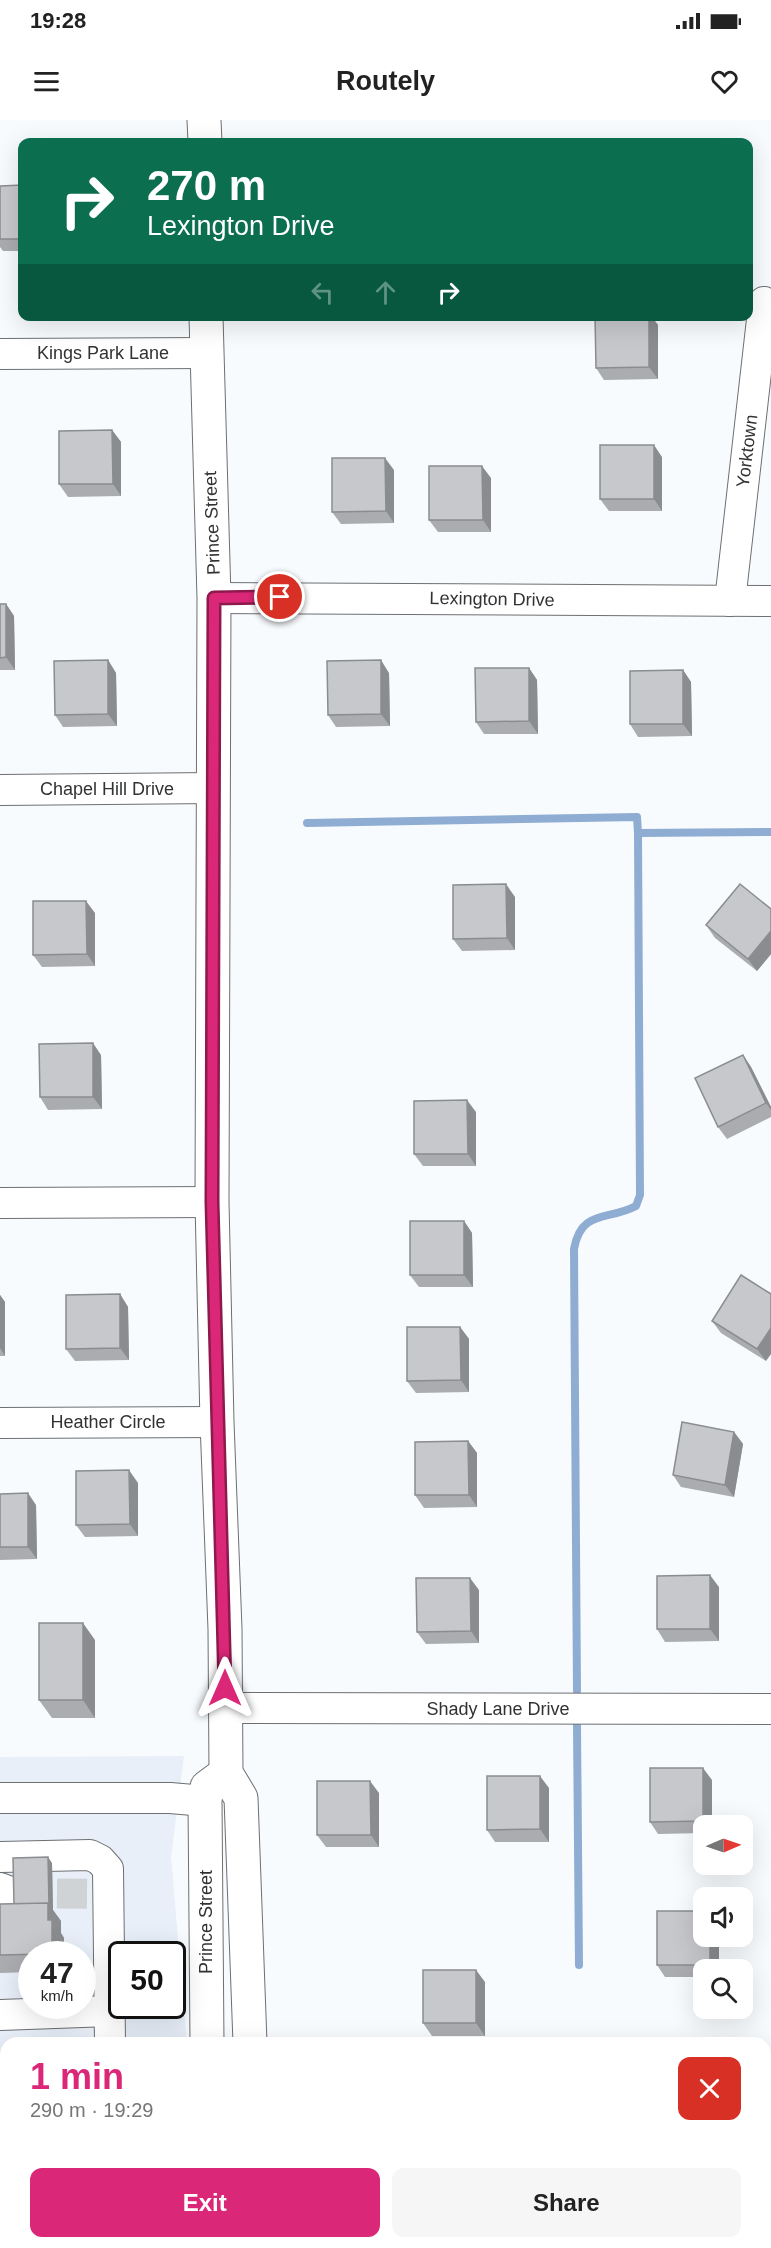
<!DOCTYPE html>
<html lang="en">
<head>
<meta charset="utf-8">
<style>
  :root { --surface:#fff; --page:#f6f6f6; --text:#222; --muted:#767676; --accent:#db2777 }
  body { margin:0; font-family:Helvetica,sans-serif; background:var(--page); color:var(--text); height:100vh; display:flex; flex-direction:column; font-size:22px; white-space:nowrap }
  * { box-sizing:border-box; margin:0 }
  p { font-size:20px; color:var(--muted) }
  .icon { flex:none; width:33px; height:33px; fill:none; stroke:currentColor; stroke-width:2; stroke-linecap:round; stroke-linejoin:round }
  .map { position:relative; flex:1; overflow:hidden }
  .sheet { position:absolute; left:0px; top:1917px; width:771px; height:212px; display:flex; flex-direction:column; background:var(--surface); border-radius:18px 18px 0 0; box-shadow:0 6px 24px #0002 }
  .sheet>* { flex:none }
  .banner { position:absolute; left:18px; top:18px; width:735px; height:183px; border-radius:12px; box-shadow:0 6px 24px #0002; background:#0b6e4f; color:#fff; overflow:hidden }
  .needle { width:39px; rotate:88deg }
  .fabs { position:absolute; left:693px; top:1695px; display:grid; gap:12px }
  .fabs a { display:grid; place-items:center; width:60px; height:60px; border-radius:12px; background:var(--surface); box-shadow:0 6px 24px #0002; font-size:30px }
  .speed { position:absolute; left:18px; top:1821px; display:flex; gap:12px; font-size:30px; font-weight:700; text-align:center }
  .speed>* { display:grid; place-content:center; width:78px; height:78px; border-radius:50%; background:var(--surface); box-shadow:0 6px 24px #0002; line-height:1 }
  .speed small { font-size:15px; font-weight:400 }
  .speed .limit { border:3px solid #111; border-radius:9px; background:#fff; color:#111 }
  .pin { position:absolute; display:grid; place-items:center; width:51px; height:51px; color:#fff; margin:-26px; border:3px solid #fff; border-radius:50%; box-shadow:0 2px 6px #0007 }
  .me { position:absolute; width:66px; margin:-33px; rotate:0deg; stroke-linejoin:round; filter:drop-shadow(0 0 4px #0008) }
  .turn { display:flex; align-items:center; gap:21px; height:126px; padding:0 30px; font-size:27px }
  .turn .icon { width:78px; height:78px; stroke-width:2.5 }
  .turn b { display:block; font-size:42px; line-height:51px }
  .lanes { display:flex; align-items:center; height:57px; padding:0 30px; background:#0003; justify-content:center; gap:30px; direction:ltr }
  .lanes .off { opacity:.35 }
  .round { display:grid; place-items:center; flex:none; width:63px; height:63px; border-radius:12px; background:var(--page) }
  .head { display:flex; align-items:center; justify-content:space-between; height:102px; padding:0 30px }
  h1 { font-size:36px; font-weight:700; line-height:45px; color:var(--accent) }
  .cta { display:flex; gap:12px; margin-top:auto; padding:12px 30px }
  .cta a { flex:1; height:69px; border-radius:12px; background:var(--accent); color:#fff; font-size:24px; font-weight:700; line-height:69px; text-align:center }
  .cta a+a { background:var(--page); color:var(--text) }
  .status { display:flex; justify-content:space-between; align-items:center; height:42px; padding:0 30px; background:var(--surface); direction:ltr }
  .status svg { height:16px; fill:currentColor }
  header { display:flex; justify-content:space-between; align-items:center; height:78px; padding:0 30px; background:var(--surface); font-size:27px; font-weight:700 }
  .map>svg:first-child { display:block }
  .built { fill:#e8eff9; fill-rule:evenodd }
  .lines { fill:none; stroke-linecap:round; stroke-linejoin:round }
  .stream { stroke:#8fadd3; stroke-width:8 }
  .minor-tunnel { stroke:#d0d3d5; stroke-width:30; stroke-dasharray:30 15; stroke-linecap:butt }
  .minor-casing { stroke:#6d6f72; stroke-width:32 }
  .major-casing { stroke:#6d6f72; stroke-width:35 }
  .minor { stroke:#fff; stroke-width:30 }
  .major { stroke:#fff; stroke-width:33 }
  .wall { fill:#aaacaf }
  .shaded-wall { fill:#8b8c8f }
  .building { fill:#c6c8cc; stroke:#8b8c8f; stroke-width:1.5 }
  .route-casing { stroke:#8e194d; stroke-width:15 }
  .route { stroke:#db2777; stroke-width:10 }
  .labels { text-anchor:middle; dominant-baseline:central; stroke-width:4.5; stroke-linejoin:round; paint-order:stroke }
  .street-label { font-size:18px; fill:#313233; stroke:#fff }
</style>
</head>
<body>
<div class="status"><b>19:28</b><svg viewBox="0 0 49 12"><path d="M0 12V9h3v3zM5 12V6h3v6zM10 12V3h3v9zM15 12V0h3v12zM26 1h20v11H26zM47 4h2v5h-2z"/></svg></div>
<header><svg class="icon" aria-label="menu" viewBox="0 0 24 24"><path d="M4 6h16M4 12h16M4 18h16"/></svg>Routely<svg class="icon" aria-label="heart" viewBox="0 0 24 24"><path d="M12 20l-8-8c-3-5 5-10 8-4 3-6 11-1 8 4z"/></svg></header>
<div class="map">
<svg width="771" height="2128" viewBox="0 0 771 2128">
  <rect width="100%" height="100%" fill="#f8fbfe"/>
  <!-- built -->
  <path class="built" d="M 184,1636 L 171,1737 L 187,1923 L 6,1923 L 6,2122 L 198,2122 L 198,2128 L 0,2128 L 0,1637 ZM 32,1834 L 82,1834 L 82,1886 L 32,1886 ZM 122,1834 L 172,1834 L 172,1886 L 122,1886 Z"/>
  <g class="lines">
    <!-- stream -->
    <g class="stream">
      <polyline points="307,703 637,697 638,713 771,712"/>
      <path d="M 577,1571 L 574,1129 C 581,1089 608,1101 636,1086 L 640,1075 L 638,713"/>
      <polyline points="577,1605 579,1845"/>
    </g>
    <!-- minor-tunnel -->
    <g class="minor-tunnel">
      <polyline points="12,1773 108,1774"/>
      <polyline points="0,2128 0,2066"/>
    </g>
    <!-- minor casing -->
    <g class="minor-casing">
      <g id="minor">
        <polyline points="0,234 206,233"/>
        <polyline points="214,478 771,481"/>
        <polyline points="730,481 764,182"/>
        <polyline points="0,670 214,668"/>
        <polyline points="0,1083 212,1082"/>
        <polyline points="0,1303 217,1302"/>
        <polyline points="225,1588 771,1589"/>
        <polyline points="0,1678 170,1678 205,1681"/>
        <polyline points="0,1737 90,1735 100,1740 108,1749 110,1923"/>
        <polyline points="0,1768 13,1773"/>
        <polyline points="0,1895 110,1891"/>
        <polyline points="0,1979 6,1980"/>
        <polyline points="0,2066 6,2066"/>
        <polyline points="137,2122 137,2128"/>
      </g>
    </g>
    <!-- major casing -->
    <g class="major-casing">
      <g id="major">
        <polyline points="204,0 205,22"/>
        <polyline points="206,196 214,478 212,1082 217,1302 225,1509 226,1653 241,1678 250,1923"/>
        <polyline points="207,1923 205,1681 207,1667 226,1653"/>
        <polyline points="216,2122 217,2128"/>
        <polyline points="258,2122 259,2128"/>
      </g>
    </g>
    <!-- minor -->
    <use href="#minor" class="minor"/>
    <!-- major -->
    <use href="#major" class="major"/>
  </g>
  <!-- wall -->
  <g class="wall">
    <polygon points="22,65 22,131 3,131 0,127 0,66"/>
    <polygon points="595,196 651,196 658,205 658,259 604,260 596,248"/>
    <polygon points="112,310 121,322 121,376 68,377 59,364"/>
    <polygon points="662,337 662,391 609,391 600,379"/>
    <polygon points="394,350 394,403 341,404 332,392"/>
    <polygon points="491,358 491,412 438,412 429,400"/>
    <polygon points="0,484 6,484 14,496 15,550 0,550"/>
    <polygon points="108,540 116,553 117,606 63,607 55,595"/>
    <polygon points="529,548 537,560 538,614 484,614 476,602"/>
    <polygon points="683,550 691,562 692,616 638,617 630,604"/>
    <polygon points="389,553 390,606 336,607 328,595"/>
    <polygon points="515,777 515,830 462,831 453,819"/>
    <polygon points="771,789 771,834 757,851 715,818 706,805"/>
    <polygon points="95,793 95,846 42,847 33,835"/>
    <polygon points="101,935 102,989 48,990 40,977"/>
    <polygon points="743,935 751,947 771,987 771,997 727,1019 718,1007"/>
    <polygon points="476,992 476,1046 423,1046 414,1034"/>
    <polygon points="464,1101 472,1113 473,1167 419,1167 410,1155"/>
    <polygon points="741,1155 766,1241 721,1213 712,1201"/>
    <polygon points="120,1174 128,1187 129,1240 75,1241 66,1229"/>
    <polygon points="0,1175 5,1182 5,1236 0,1236"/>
    <polygon points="460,1207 469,1219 469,1272 416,1273 407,1261"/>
    <polygon points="734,1312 743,1324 734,1377 681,1367 673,1355"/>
    <polygon points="468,1321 477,1333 477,1387 424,1388 415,1375"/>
    <polygon points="138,1363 138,1416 85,1417 76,1405"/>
    <polygon points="0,1374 36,1385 37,1439 0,1440"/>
    <polygon points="719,1467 719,1521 665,1522 657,1509"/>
    <polygon points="479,1470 479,1523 426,1524 417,1512"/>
    <polygon points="95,1520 95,1598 52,1598 39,1580"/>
    <polygon points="712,1660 712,1706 704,1706 704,1713 658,1714 650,1702"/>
    <polygon points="549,1668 549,1722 495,1722 487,1710"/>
    <polygon points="379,1673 379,1727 326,1727 317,1715"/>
    <polygon points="52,1743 53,1790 61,1801 61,1813 64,1818 64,1834 32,1834 32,1852 0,1853 0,1784 14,1784"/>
    <polygon points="704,1816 719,1816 719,1850 704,1850 704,1857 665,1857 657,1845"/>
    <polygon points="485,1862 485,1916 432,1916 423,1903"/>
  </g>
  <!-- shaded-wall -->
  <g class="shaded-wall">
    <polygon points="649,196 651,196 658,205 658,259 649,247"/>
    <polygon points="112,310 121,322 121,376 113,364"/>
    <polygon points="654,325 662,337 662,391 654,379"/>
    <polygon points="385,338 394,350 394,403 386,391"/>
    <polygon points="482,346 491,358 491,412 483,400"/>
    <polygon points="6,484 14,496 15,550 6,537"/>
    <polygon points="108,540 116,553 117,606 108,594"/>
    <polygon points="381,540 389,553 390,606 381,594"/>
    <polygon points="529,548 537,560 538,614 529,601"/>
    <polygon points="683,550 691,562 692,616 683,604"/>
    <polygon points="506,764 515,777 515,830 507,818"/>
    <polygon points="86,781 95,793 95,846 87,834"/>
    <polygon points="771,811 771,834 757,851 748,839"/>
    <polygon points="93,923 101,935 102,989 93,977"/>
    <polygon points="743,935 751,947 771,987 771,990 766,983"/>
    <polygon points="467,980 476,992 476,1046 468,1034"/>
    <polygon points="464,1101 472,1113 473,1167 464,1155"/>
    <polygon points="120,1174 128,1187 129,1240 120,1228"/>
    <polygon points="0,1175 5,1182 5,1236 0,1228"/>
    <polygon points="460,1207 469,1219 469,1272 461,1260"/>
    <polygon points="771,1208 771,1234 766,1241 757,1229"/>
    <polygon points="734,1312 743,1324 734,1377 725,1365"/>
    <polygon points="468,1321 477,1333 477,1387 469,1375"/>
    <polygon points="129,1350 138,1363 138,1416 130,1404"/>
    <polygon points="28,1373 36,1385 37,1439 28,1427"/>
    <polygon points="710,1455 719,1467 719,1521 710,1509"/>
    <polygon points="470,1458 479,1470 479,1523 471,1511"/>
    <polygon points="83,1503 95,1520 95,1598 83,1580"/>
    <polygon points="703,1648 712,1660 712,1706 706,1706 703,1701"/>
    <polygon points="540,1656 549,1668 549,1722 540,1709"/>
    <polygon points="370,1661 379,1673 379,1727 371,1715"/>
    <polygon points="48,1737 52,1743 53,1790 61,1801 61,1813 64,1818 64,1834 60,1834 52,1824 48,1800"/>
    <polygon points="710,1816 719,1816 719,1850 714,1850 710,1845"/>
    <polygon points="48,1824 55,1834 48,1834"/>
    <polygon points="476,1850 485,1862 485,1916 476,1903"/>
    <polygon points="54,2122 56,2122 60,2128 54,2127"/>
    <rect x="467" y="2122" width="8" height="6"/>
  </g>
  <!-- building -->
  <g class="building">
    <polygon points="22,65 22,119 0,119 0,66"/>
    <polygon points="595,196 649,196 649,247 596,248"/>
    <polygon points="112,310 113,364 59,364 59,311"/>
    <rect x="600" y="325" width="54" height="54"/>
    <polygon points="332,338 385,338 386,391 332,392"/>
    <polygon points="429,346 482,346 483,400 429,400"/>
    <polygon points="0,484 6,484 6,537 0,538"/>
    <polygon points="108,540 108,594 55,595 54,541"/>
    <polygon points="381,540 381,594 328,595 327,541"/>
    <polygon points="475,548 529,548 529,601 476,602"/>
    <polygon points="683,550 683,604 630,604 630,551"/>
    <polygon points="506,764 507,818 453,819 453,765"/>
    <polygon points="740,764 771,789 771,811 748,839 706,805"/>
    <polygon points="33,781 86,781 87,834 33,835"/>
    <polygon points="93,923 93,977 40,977 39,924"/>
    <polygon points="743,935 766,983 718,1007 695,958"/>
    <polygon points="467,980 468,1034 414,1034 414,981"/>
    <rect x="410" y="1101" width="54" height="54"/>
    <polygon points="741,1155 771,1174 771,1208 757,1229 712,1201"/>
    <polygon points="120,1174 120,1228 66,1229 66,1175"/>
    <polygon points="407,1207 460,1207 461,1260 407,1261"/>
    <polygon points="682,1302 734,1312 725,1365 673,1355"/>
    <polygon points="468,1321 469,1375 415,1375 415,1322"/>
    <polygon points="129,1350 130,1404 76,1405 76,1351"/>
    <polygon points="28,1373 28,1427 0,1427 0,1374"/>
    <polygon points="710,1455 710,1509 657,1509 657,1456"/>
    <polygon points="416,1458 470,1458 471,1511 417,1512"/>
    <rect x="39" y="1503" width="44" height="77"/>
    <polygon points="650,1648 703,1648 703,1701 650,1702"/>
    <polygon points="487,1656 540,1656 540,1709 487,1710"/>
    <polygon points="317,1661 370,1661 371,1715 317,1715"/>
    <polygon points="48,1737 49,1784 14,1784 13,1738"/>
    <polygon points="48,1783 48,1800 52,1800 52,1824 48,1824 48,1834 0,1835 0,1784"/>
    <polygon points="657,1791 704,1791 704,1816 710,1816 710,1845 657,1845"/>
    <rect x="423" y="1850" width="53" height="53"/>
    <polygon points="691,1919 691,1923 638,1923 638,1920"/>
    <polygon points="765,2119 771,2119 771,2128 679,2128 679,2122 765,2122"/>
    <polygon points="24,2122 54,2122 54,2127 70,2127 71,2128 24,2128"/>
    <rect x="427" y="2122" width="40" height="6"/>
  </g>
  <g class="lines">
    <!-- route casing -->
    <g class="route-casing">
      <polyline id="route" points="225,1568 212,1082 214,478 280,477"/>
    </g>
    <!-- route -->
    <use href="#route" class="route"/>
  </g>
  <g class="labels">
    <!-- street labels -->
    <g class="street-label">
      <text x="103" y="233">Kings Park Lane</text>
      <text transform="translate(747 331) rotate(-83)">Yorktown</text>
      <text transform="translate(212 403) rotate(-92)">Prince Street</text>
      <text transform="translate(492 479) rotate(1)">Lexington Drive</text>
      <text x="107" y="669">Chapel Hill Drive</text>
      <text x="108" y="1302">Heather Circle</text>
      <text x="498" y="1589">Shady Lane Drive</text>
      <text transform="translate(206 1802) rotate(-90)">Prince Street</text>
    </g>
  </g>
</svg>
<div class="fabs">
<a><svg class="needle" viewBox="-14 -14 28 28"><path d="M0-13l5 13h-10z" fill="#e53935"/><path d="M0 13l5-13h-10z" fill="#767676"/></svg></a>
<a><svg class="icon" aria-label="sound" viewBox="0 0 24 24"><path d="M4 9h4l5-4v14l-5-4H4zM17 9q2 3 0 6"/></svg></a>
<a><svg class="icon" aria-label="search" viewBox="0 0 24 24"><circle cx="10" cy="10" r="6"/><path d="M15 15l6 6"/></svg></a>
</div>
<div class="speed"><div>47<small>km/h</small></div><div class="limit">50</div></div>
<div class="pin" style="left:280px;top:477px;background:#d93025"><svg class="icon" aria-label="arrive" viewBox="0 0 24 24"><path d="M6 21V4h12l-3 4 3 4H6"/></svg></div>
<svg class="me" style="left:225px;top:1568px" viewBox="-20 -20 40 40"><path d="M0-17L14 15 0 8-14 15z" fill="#db2777" stroke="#fff" stroke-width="4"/></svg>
<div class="banner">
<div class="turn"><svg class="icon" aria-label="right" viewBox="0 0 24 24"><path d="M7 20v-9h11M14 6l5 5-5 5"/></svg><div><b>270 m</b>Lexington Drive</div></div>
<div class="lanes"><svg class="icon off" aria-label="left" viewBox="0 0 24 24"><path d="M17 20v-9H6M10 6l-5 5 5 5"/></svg><svg class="icon off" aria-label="ahead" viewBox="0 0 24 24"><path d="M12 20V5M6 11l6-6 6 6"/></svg><svg class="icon" aria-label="right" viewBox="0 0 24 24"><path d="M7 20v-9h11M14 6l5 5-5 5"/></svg></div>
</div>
<section class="sheet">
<div class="head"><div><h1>1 min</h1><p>290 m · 19:29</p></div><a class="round" style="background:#d93025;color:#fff"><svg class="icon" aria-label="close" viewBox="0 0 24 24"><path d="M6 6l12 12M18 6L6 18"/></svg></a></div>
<div class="cta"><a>Exit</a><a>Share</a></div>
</section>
</div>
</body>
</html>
